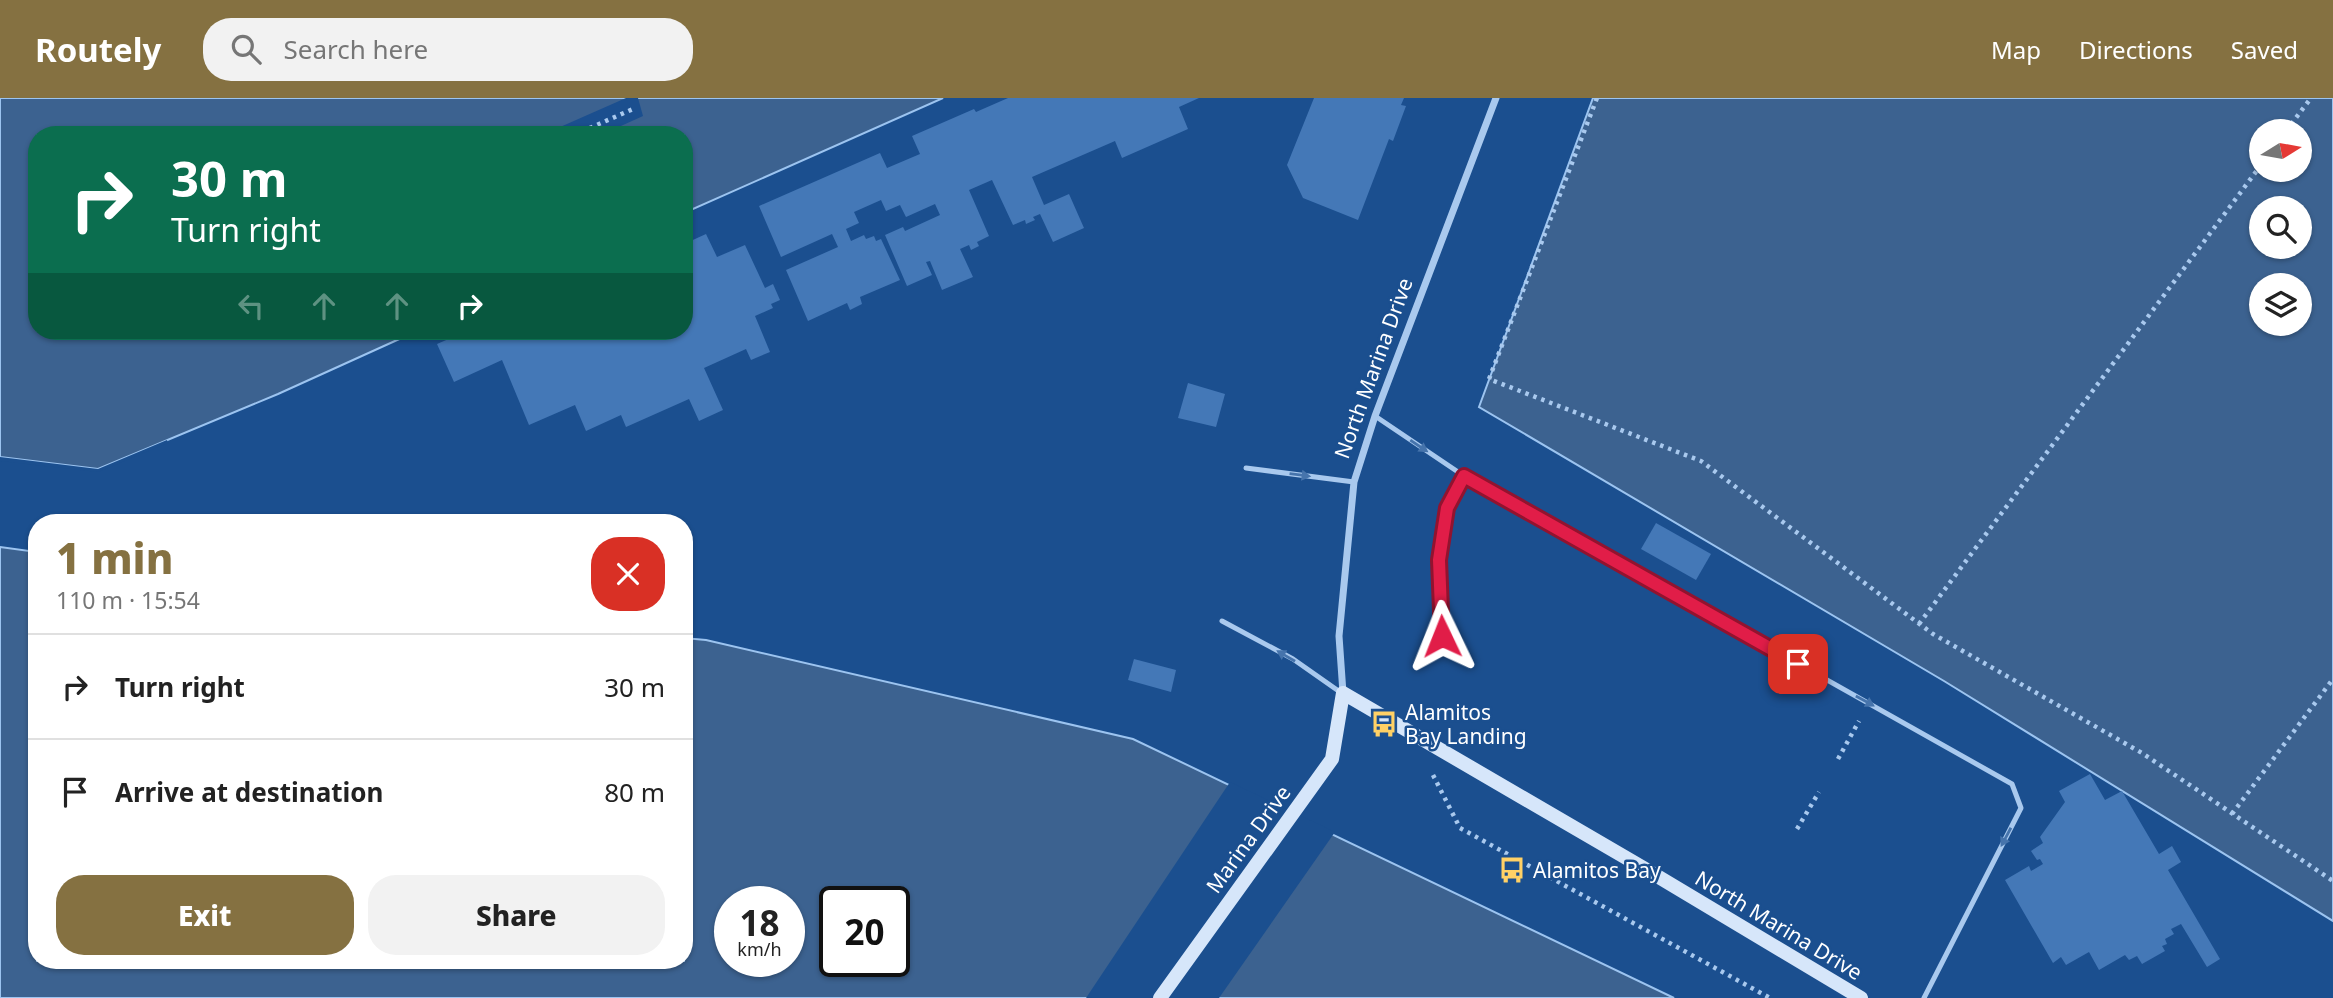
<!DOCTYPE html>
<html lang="en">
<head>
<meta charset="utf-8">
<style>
  :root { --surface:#fff; --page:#f2f2f2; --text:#222; --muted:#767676; --line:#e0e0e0; --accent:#857141 }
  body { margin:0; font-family:"Noto Sans",sans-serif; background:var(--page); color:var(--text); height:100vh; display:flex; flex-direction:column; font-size:26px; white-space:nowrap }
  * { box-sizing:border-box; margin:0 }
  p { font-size:23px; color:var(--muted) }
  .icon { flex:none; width:38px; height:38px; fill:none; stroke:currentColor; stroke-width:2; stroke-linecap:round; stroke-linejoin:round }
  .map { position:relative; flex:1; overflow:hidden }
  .details { position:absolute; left:28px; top:416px; width:665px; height:455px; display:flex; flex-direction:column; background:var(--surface); border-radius:28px; box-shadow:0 2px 5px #0004 }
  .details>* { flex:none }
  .guide { position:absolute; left:28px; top:28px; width:665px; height:214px; border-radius:28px; box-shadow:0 2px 5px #0004; background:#0b6e4f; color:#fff; overflow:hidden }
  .needle { width:46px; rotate:79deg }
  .controls { position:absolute; left:2249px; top:21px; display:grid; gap:14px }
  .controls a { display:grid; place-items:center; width:63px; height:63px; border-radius:50%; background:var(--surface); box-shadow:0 2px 5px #0004; font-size:35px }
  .speed { position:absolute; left:714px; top:788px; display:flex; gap:14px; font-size:35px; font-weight:700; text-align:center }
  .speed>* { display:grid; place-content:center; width:91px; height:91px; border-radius:50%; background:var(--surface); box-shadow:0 2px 5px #0004; line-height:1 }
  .speed small { font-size:18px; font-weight:400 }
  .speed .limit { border:4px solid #111; border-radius:10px; background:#fff; color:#111 }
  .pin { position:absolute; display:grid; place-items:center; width:60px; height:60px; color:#fff; margin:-30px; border-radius:14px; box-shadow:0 4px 10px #0006 }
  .me { position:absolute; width:77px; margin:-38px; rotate:358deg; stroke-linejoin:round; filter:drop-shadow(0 0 5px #0008) }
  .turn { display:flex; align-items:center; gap:24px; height:147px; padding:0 28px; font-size:32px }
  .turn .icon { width:91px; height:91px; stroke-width:2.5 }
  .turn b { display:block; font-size:49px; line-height:60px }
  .lanes { display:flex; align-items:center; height:66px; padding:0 28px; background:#0003; justify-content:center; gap:35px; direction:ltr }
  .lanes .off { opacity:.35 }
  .round { display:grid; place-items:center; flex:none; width:74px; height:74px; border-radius:28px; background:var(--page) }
  .headline { display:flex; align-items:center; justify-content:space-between; height:119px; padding:0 28px }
  h1 { font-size:42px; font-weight:800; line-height:52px; color:var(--accent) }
  .button { display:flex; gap:14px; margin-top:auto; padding:14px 28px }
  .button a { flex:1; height:80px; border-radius:28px; background:var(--accent); color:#fff; font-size:28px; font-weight:800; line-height:80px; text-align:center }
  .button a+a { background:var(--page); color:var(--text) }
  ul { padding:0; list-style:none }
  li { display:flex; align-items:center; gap:21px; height:105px; padding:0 28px; border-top:2px solid var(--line) }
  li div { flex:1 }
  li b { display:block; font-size:26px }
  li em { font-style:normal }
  header { display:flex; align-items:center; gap:42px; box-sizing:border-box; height:98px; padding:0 35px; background:var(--accent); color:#fff }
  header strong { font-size:33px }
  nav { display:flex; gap:38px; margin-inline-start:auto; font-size:24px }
  .search { width:490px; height:63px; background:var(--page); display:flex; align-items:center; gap:18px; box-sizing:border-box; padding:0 24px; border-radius:28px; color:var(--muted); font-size:26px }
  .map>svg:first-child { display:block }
  .water { fill:#3c6290; stroke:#9cc4f0; stroke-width:2; fill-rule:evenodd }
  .pier { fill:#1b4f8f }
  .building { fill:#4478b7 }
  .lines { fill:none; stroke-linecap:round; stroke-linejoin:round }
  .path { stroke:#a9c9ee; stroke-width:4.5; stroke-dasharray:3.5 5; stroke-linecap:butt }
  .service { stroke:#a9c9ee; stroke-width:5 }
  .minor { stroke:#a9c9ee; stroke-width:7 }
  .secondary { stroke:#d6e6fa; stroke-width:14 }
  .oneway { fill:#4674ac }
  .route-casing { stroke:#92132f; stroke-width:18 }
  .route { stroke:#e11d48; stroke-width:12 }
  .labels { text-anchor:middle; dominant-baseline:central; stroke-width:5; stroke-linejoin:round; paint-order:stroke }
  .street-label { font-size:21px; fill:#fff; stroke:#1b4f8f }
  .poi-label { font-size:21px; fill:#fff; stroke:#1b4f8f; text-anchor:start }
</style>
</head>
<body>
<header>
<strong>Routely</strong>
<div class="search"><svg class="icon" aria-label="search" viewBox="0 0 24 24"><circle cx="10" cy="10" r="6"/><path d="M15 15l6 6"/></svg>Search here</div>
<nav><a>Map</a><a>Directions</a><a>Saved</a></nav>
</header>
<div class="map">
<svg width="2333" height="900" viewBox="0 0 2333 900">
  <rect width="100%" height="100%" fill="#1b4f8f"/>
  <!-- water -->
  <g class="water">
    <polygon points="0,0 943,0 684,115 684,37 37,37 37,233 417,233 278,296 98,371 0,359"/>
    <path d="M 1593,0 L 2333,0 L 2333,823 L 1944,583 L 1479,309 ZM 2261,33 L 2300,33 L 2300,72 L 2261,72 ZM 2261,110 L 2300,110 L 2300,149 L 2261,149 ZM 2261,187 L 2300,187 L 2300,226 L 2261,226 Z"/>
    <path d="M 0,449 L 37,454 L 37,863 L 684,863 L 684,540 L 706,542 L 1133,641 L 1674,900 L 0,900 ZM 730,803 L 789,803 L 789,863 L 730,863 ZM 835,803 L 894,803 L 894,863 L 835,863 Z"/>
  </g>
  <!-- pier -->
  <g class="pier">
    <polygon points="626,0 638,0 643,18 601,37 542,37"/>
    <polygon points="167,342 168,345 98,374 0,363 0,359 98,371"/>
    <polygon points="1230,684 1335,734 1219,900 1086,900"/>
  </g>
  <!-- building -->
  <g class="building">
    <polygon points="1008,0 1199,0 1179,9 1188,31 1122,60 1115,43 1032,79 1044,107 1069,96 1084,130 1053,144 1040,116 1033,119 1035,122 1026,126 1025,122 1013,127 992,82 969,92 989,138 977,144 979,148 971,152 969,147 960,151 973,179 942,192 930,163 926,164 932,177 907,188 885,137 903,129 905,133 940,117 935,106 906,119 900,107 886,113 881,102 854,114 859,125 846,131 851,143 864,137 866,141 874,138 876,143 881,141 900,182 860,199 862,206 850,212 847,205 808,223 786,172 838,149 832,136 781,159 759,108 880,55 887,70 920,56 912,38 974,11 976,14"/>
    <polygon points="1314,0 1404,0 1401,7 1406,8 1393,43 1389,41 1358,122 1303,100 1287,67"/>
    <polygon points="706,136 717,159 745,147 765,190 773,186 780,202 771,206 773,210 755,218 770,254 751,262 746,251 704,270 723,312 699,323 689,301 626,329 621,317 586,333 575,307 529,327 502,262 454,284 437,246 467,233 684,233 684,146"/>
    <polygon points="1188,285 1225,296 1216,329 1178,320"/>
    <polygon points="1656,425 1711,456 1696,482 1641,451"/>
    <polygon points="1134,561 1176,572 1171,594 1128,582"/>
    <polygon points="2090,676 2105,702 2122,693 2159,756 2172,748 2181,764 2168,772 2220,861 2207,869 2181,826 2171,831 2174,836 2165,841 2167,846 2162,848 2165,853 2142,866 2137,858 2129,862 2125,857 2099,872 2089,854 2066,867 2061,859 2053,865 2005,782 2029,768 2031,773 2043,766 2040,761 2037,762 2031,753 2043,745 2040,739 2065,704 2059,693"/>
  </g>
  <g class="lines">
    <!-- path -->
    <g class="path">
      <polyline points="1597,0 1489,281 1701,363 1933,536 2142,655 2333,783"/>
      <polyline points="2286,33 2311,0"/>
      <polyline points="574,37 633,11"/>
      <polyline points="1919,526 2261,67"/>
      <polyline points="1838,661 1859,623"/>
      <polyline points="1433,677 1460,730 1770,900"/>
      <polyline points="2232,716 2333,581"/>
      <polyline points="1797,731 1819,694"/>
    </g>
    <!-- service -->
    <g class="service">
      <polyline points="1375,318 1464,378 2012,686 2021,710 1924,900"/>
      <polyline points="1246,370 1354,384"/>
      <polyline points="1222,523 1293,561 1340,594"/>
      <polyline points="1442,538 1439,462 1447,410 1464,378"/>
    </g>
    <!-- minor -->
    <polyline class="minor" points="1343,595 1339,538 1354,384 1375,318 1496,0"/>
    <!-- secondary -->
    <polyline class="secondary" points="1160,900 1332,661 1343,595 1647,772 1861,900"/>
  </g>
  <!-- one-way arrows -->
  <defs><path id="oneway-solid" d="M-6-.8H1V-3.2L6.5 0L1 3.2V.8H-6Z" transform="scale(1.75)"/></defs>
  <g class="oneway">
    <use href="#oneway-solid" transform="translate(1419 348) rotate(34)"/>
    <use href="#oneway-solid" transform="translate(1300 377) rotate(7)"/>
    <use href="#oneway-solid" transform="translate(1286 558) rotate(-150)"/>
    <use href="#oneway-solid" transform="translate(1865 603) rotate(29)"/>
    <use href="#oneway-solid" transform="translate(2006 739) rotate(118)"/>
  </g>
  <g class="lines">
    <!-- route casing -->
    <g class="route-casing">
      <polyline id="route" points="1442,538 1439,462 1447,410 1464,378 1798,566"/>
    </g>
    <!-- route -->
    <use href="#route" class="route"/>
  </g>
  <!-- icons -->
  <defs>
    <g id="bus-bare" transform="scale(2.1)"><path d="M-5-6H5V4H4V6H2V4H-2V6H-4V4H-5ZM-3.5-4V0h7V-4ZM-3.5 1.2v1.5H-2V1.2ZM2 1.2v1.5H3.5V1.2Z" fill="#ffd166" stroke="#1b4f8f" stroke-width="2.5" paint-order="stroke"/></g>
  </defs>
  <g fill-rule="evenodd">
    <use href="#bus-bare" x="1384" y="626"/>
    <use href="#bus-bare" x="1512" y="772"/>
  </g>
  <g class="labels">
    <!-- street labels -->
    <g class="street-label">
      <text transform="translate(1373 270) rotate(-70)">North Marina Drive</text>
      <text transform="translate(1248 741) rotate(-54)">Marina Drive</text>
      <text transform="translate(1779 827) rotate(31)">North Marina Drive</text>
    </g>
    <!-- poi labels -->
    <g class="poi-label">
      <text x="1405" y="614">Alamitos<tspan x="1405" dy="24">Bay Landing</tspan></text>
      <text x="1533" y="772">Alamitos Bay</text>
    </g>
  </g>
</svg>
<div class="controls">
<a><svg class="needle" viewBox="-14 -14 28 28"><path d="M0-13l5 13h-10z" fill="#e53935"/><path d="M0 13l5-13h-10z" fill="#767676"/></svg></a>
<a><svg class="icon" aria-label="search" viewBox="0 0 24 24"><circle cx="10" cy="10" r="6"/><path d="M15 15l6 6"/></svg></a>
<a><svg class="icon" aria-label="layers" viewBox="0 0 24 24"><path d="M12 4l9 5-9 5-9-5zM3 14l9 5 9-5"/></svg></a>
</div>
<div class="speed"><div>18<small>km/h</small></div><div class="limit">20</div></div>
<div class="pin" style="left:1798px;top:566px;background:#d93025"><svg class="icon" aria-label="arrive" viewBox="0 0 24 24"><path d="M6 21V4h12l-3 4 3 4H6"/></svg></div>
<svg class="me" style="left:1442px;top:538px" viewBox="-20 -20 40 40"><path d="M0-17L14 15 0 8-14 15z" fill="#e11d48" stroke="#fff" stroke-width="4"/></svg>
<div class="guide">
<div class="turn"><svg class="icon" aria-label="right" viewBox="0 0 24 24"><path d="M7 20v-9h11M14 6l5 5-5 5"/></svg><div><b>30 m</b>Turn right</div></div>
<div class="lanes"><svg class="icon off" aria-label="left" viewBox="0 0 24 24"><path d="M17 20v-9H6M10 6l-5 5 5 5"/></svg><svg class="icon off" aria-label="ahead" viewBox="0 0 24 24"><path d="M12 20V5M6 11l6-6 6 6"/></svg><svg class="icon off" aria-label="ahead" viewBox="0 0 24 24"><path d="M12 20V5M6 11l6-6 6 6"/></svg><svg class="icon" aria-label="right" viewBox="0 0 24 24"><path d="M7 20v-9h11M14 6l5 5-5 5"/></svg></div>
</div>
<section class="details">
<div class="headline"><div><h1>1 min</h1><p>110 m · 15:54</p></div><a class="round" style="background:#d93025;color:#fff"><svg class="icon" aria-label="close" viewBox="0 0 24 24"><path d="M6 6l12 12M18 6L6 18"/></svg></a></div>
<ul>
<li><svg class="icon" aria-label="right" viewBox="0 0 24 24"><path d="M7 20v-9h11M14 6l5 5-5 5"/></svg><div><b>Turn right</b></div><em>30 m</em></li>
<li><svg class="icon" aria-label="arrive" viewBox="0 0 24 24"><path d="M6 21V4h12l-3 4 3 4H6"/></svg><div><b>Arrive at destination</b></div><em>80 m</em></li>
</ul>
<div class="button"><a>Exit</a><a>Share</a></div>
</section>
</div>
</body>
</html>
